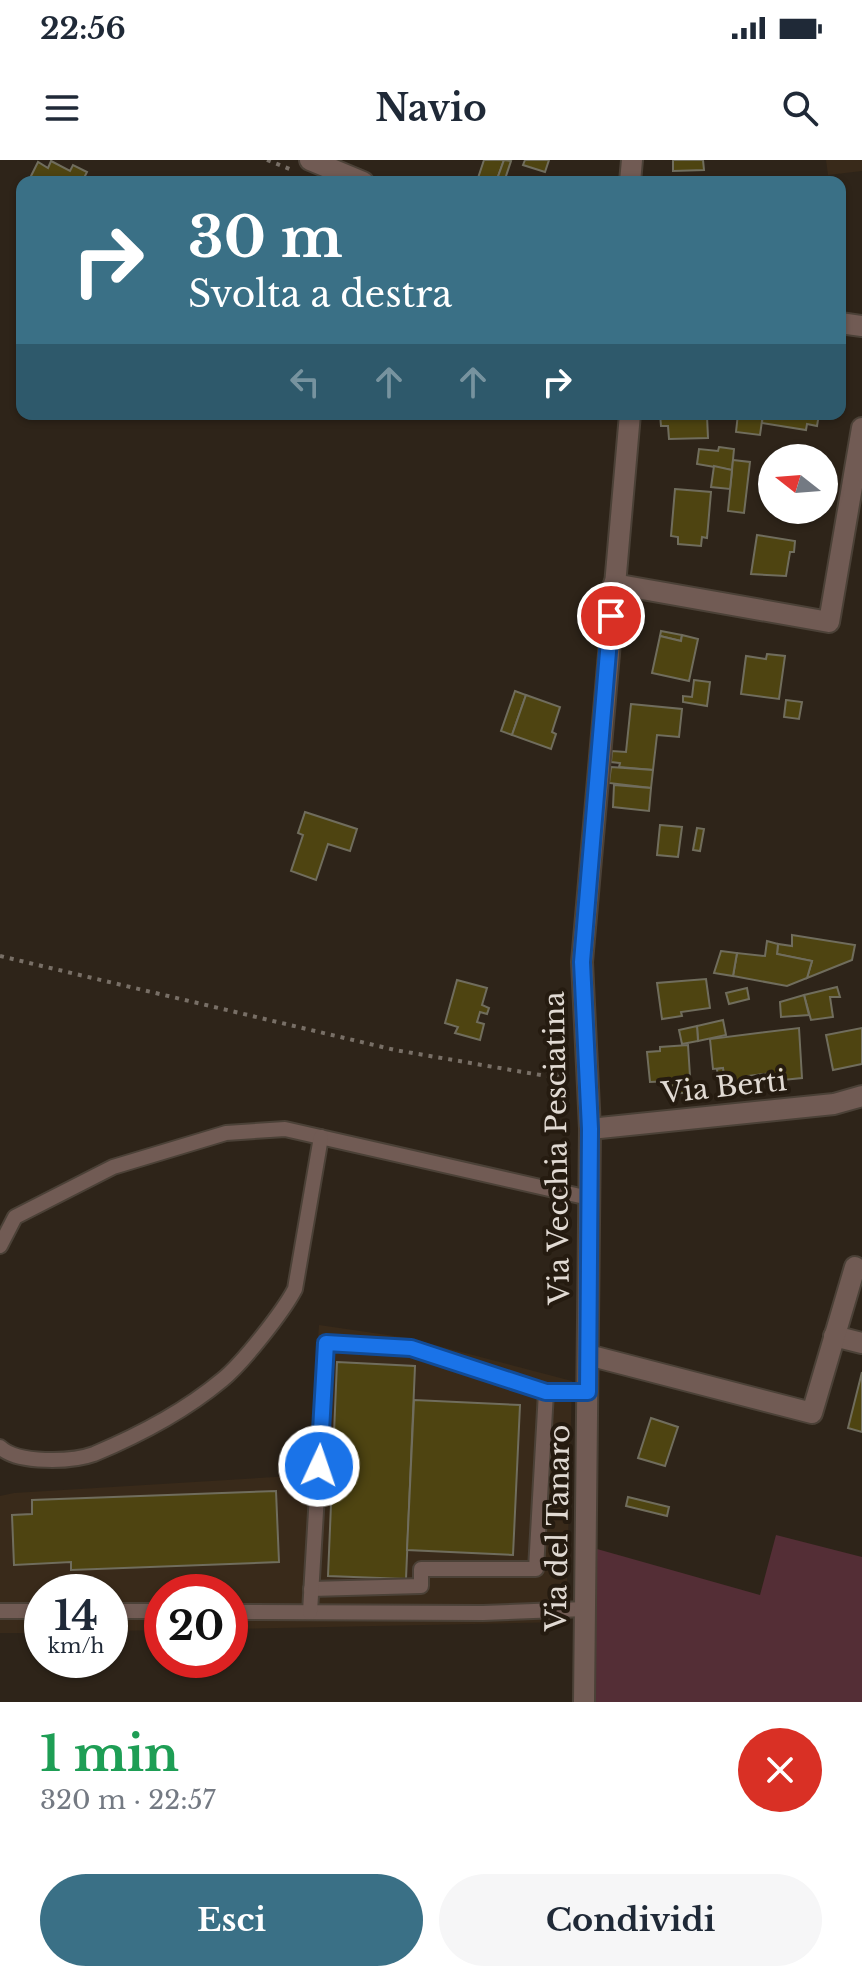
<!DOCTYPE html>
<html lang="it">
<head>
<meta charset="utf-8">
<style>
  :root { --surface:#fff; --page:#f6f6f7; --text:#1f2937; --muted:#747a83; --accent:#3a7086 }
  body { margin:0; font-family:"Libre Baskerville",serif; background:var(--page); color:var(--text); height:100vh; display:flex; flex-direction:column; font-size:30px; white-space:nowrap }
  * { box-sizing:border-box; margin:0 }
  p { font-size:26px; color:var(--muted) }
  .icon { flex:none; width:44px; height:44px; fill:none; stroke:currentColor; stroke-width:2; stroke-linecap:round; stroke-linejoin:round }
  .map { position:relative; height:1542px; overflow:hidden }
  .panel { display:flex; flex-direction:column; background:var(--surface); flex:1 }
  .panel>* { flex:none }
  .banner { position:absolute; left:16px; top:16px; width:830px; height:244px; border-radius:16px; box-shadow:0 2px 6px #0004; background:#3a7086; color:#fff; overflow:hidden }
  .needle { width:52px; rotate:287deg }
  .fabs { position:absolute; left:758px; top:284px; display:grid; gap:16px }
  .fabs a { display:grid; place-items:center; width:80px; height:80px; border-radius:50%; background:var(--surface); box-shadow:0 2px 6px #0004; font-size:40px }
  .speed { position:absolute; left:24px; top:1414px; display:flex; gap:16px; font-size:40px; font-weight:700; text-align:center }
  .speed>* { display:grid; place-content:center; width:104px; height:104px; border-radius:50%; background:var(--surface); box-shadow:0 2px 6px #0004; line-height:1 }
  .speed small { font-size:20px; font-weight:400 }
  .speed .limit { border:12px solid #d22; background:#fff; color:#111 }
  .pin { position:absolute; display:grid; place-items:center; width:68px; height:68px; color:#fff; margin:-34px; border:4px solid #fff; border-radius:50%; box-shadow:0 2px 8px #0007 }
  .me { position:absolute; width:88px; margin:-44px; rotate:3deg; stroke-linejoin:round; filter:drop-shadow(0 0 6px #0008) }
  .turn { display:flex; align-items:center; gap:28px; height:168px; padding:0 40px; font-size:36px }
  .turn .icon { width:104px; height:104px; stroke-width:2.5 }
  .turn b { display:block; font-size:56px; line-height:68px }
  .lanes { display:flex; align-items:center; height:76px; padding:0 40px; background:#0003; justify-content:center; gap:40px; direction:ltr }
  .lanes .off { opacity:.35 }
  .round { display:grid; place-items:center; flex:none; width:84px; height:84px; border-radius:42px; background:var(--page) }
  .head { display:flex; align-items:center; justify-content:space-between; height:136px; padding:0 40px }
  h1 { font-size:48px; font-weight:700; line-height:60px; color:#1e9e55 }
  .button { display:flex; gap:16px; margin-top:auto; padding:16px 40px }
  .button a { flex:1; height:92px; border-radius:48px; background:var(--accent); color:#fff; font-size:32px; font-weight:700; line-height:92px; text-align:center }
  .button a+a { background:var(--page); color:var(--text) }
  .status { display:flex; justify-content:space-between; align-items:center; height:56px; padding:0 40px; background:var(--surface); direction:ltr }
  .status svg { height:22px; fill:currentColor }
  header { display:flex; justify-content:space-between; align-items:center; height:104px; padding:0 40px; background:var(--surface); font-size:36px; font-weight:700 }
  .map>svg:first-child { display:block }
  .built { fill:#392a1a }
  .green { fill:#542e36 }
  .building { fill:#4e4411; stroke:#706d5d; stroke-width:2 }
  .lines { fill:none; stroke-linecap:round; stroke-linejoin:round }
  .service-casing { stroke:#4b4137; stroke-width:18 }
  .minor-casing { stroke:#4b4137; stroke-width:24 }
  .tertiary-casing { stroke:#4b4137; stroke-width:24 }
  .path { stroke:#786f66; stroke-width:4; stroke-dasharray:4 6; stroke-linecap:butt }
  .service { stroke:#715b54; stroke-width:14 }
  .minor { stroke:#715b54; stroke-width:20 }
  .tertiary { stroke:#715b54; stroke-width:20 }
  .route-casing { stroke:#114b97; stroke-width:20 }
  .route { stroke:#1a73e8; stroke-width:14 }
  .labels { text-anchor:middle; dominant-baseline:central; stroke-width:8; stroke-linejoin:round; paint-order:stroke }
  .street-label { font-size:28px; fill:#e1dad3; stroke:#251b10 }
</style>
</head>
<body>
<div class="status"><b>22:56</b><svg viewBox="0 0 49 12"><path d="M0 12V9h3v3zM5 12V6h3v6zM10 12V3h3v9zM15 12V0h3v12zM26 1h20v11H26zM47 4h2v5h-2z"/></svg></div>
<header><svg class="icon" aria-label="menu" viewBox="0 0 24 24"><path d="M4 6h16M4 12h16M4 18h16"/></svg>Navio<svg class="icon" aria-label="search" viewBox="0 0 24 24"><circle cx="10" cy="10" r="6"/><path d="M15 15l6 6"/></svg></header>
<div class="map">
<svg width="862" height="1542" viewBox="0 0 862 1542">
  <rect width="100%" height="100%" fill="#2e2419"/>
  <!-- built -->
  <g class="built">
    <polygon points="826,0 862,0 862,11 828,15"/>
    <polygon points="319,1165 408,1178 572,1221 566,1462 230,1469 230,1432 162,1432 162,1470 110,1471 110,1432 42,1432 42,1473 0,1473 0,1336 14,1333 308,1315"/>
  </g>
  <!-- green -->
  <polygon class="green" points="776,1375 862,1397 862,1542 592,1542 597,1389 760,1435"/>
  <!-- building -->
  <g class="building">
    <polygon points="484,0 504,0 496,22 478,18"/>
    <polygon points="504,0 511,1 504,22 496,22"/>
    <polygon points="525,0 549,0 545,12 523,5"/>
    <polygon points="673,0 703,0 704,10 673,11"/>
    <polygon points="51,1 70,11 73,5 87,12 82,22 28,22 38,2 48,8"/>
    <polygon points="660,254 712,254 712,256 707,256 708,278 669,279 668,266 661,266"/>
    <polygon points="738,254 763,254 760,275 736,272"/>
    <polygon points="763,254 819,254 817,266 807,264 806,270 762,263"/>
    <polygon points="719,287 734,289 732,310 697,304 699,289 718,291"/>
    <polygon points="733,300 750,302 744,353 728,351"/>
    <polygon points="772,301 772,342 765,341"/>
    <polygon points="714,306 732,310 730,329 711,327"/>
    <polygon points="675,329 711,332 707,378 702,377 701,386 678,384 678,377 671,376"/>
    <polygon points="757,375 795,381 794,392 790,392 786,416 751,414"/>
    <polygon points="661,471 682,475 681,481 660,476"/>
    <polygon points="682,475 698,479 689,521 652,513 660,476 681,481"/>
    <polygon points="767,494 785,496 779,539 741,534 746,496 766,499"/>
    <polygon points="694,520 710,522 707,546 683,542 683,536 692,537"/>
    <polygon points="515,531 526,535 512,575 501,571"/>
    <polygon points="526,535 560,547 552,572 556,574 551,589 512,575"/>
    <polygon points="786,540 802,542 799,559 784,557"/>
    <polygon points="631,544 682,549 679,577 657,575 653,610 619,607 620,603 611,602 612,591 626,592"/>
    <polygon points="611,607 653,610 651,628 609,623"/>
    <polygon points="614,625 651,628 649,651 613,647"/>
    <polygon points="305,652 357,669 350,691 328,684 316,720 291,711 303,675 298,673"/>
    <polygon points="660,665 682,667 678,697 657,695"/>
    <polygon points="697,668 704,669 700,691 693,690"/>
    <polygon points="792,775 855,785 852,800 807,818 812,801 777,794 778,784 792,786"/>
    <polygon points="767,781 778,784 777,794 812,801 807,818 787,826 733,816 737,793 765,796"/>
    <polygon points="721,791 737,793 733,816 714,813"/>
    <polygon points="706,819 710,848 681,852 682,856 662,859 657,823"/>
    <polygon points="457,820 487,828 482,845 489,848 487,854 480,852 477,862 484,864 480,880 455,873 458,867 445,863"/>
    <polygon points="837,827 840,837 830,837 833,857 811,860 804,835"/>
    <polygon points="747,828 749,839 729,844 726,833"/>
    <polygon points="804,835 809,855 781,857 780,842"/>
    <polygon points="723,860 726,875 698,881 697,866"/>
    <polygon points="697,866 698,881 682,884 679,870"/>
    <polygon points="799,868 802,918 773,921 772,913 747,916 748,924 725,926 723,908 713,909 710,879"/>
    <polygon points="862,868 862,904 833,910 826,875"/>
    <polygon points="688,885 691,932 673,934 671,921 650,922 647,892 660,891 660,887"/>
    <polygon points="723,908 725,926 719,927 717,909"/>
    <polygon points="337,1202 415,1206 406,1419 328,1416"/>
    <polygon points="862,1212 862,1272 848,1268"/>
    <polygon points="414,1240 520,1245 513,1395 407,1390"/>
    <polygon points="651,1258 678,1267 665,1306 638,1298"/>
    <polygon points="276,1331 279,1402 71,1410 71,1402 14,1405 12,1355 32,1354 32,1340"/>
    <polygon points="628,1337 669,1347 667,1356 626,1346"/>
  </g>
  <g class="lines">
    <!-- service casing -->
    <g class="service-casing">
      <g id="service">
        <polyline points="0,1086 15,1057 113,1007 226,973 285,969 589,1038"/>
        <path d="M 0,1287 C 17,1304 72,1302 94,1294 C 137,1276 186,1250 222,1220 C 242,1204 283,1152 295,1129 L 321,977"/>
        <polyline points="311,1429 421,1426 421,1409 536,1409 546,1232"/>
        <polyline points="0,1451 42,1451"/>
        <polyline points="110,1451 162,1451"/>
        <polyline points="230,1452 483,1453 585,1449"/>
        <polyline points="310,1452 326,1183 411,1188 546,1232 588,1232"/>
      </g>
    </g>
    <!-- minor casing -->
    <g class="minor-casing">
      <g id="minor">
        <polyline points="630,22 632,0"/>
        <polyline points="614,424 829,462 862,268"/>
        <polyline points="590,969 834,944 862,936"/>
        <polyline points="834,1176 862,1183"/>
        <polyline points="588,1195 812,1253 855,1107"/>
        <polyline points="584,1542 590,969 582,802 630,254"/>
      </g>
    </g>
    <!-- tertiary casing -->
    <g class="tertiary-casing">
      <g id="tertiary">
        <polyline points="310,0 363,22"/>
        <polyline points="840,163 862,166"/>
      </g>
    </g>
    <!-- path -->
    <g class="path">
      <polyline points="267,0 292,10"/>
      <polyline points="0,796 395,890 552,917 567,911"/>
    </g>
    <!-- service -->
    <use href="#service" class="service"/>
    <!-- minor -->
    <use href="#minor" class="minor"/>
    <!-- tertiary -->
    <use href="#tertiary" class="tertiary"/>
  </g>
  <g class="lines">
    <!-- route casing -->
    <g class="route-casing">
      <polyline id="route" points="319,1306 326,1183 411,1188 546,1232 588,1232 590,969 582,802 611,456"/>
    </g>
    <!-- route -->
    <use href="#route" class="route"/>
  </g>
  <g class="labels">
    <!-- street labels -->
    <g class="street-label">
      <text transform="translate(724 927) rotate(-6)">Via Berti</text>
      <text transform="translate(557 988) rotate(-91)">Via Vecchia Pesciatina</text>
      <text transform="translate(558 1368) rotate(-89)">Via del Tanaro</text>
    </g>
  </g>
</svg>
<div class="fabs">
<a><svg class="needle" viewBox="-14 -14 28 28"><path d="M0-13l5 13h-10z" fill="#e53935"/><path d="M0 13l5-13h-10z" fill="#747a83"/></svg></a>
</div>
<div class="speed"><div>14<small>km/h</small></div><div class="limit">20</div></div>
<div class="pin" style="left:611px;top:456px;background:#d93025"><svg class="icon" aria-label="arrive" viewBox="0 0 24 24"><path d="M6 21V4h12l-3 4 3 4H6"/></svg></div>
<svg class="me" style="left:319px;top:1306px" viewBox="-20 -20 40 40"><circle r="17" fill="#1a73e8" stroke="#fff" stroke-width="3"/><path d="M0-11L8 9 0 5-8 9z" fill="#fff"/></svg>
<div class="banner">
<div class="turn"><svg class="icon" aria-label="right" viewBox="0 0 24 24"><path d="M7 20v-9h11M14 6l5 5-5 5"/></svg><div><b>30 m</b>Svolta a destra</div></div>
<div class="lanes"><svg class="icon off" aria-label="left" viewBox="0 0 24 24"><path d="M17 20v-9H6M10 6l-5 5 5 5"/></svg><svg class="icon off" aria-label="ahead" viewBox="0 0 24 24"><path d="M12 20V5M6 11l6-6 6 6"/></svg><svg class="icon off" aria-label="ahead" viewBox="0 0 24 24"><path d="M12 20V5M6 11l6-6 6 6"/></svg><svg class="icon" aria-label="right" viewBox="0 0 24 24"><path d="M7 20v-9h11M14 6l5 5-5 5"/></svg></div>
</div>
</div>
<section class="panel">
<div class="head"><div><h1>1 min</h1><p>320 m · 22:57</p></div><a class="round" style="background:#d93025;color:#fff"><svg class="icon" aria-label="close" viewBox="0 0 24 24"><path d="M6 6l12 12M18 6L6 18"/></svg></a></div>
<div class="button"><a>Esci</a><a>Condividi</a></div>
</section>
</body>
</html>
